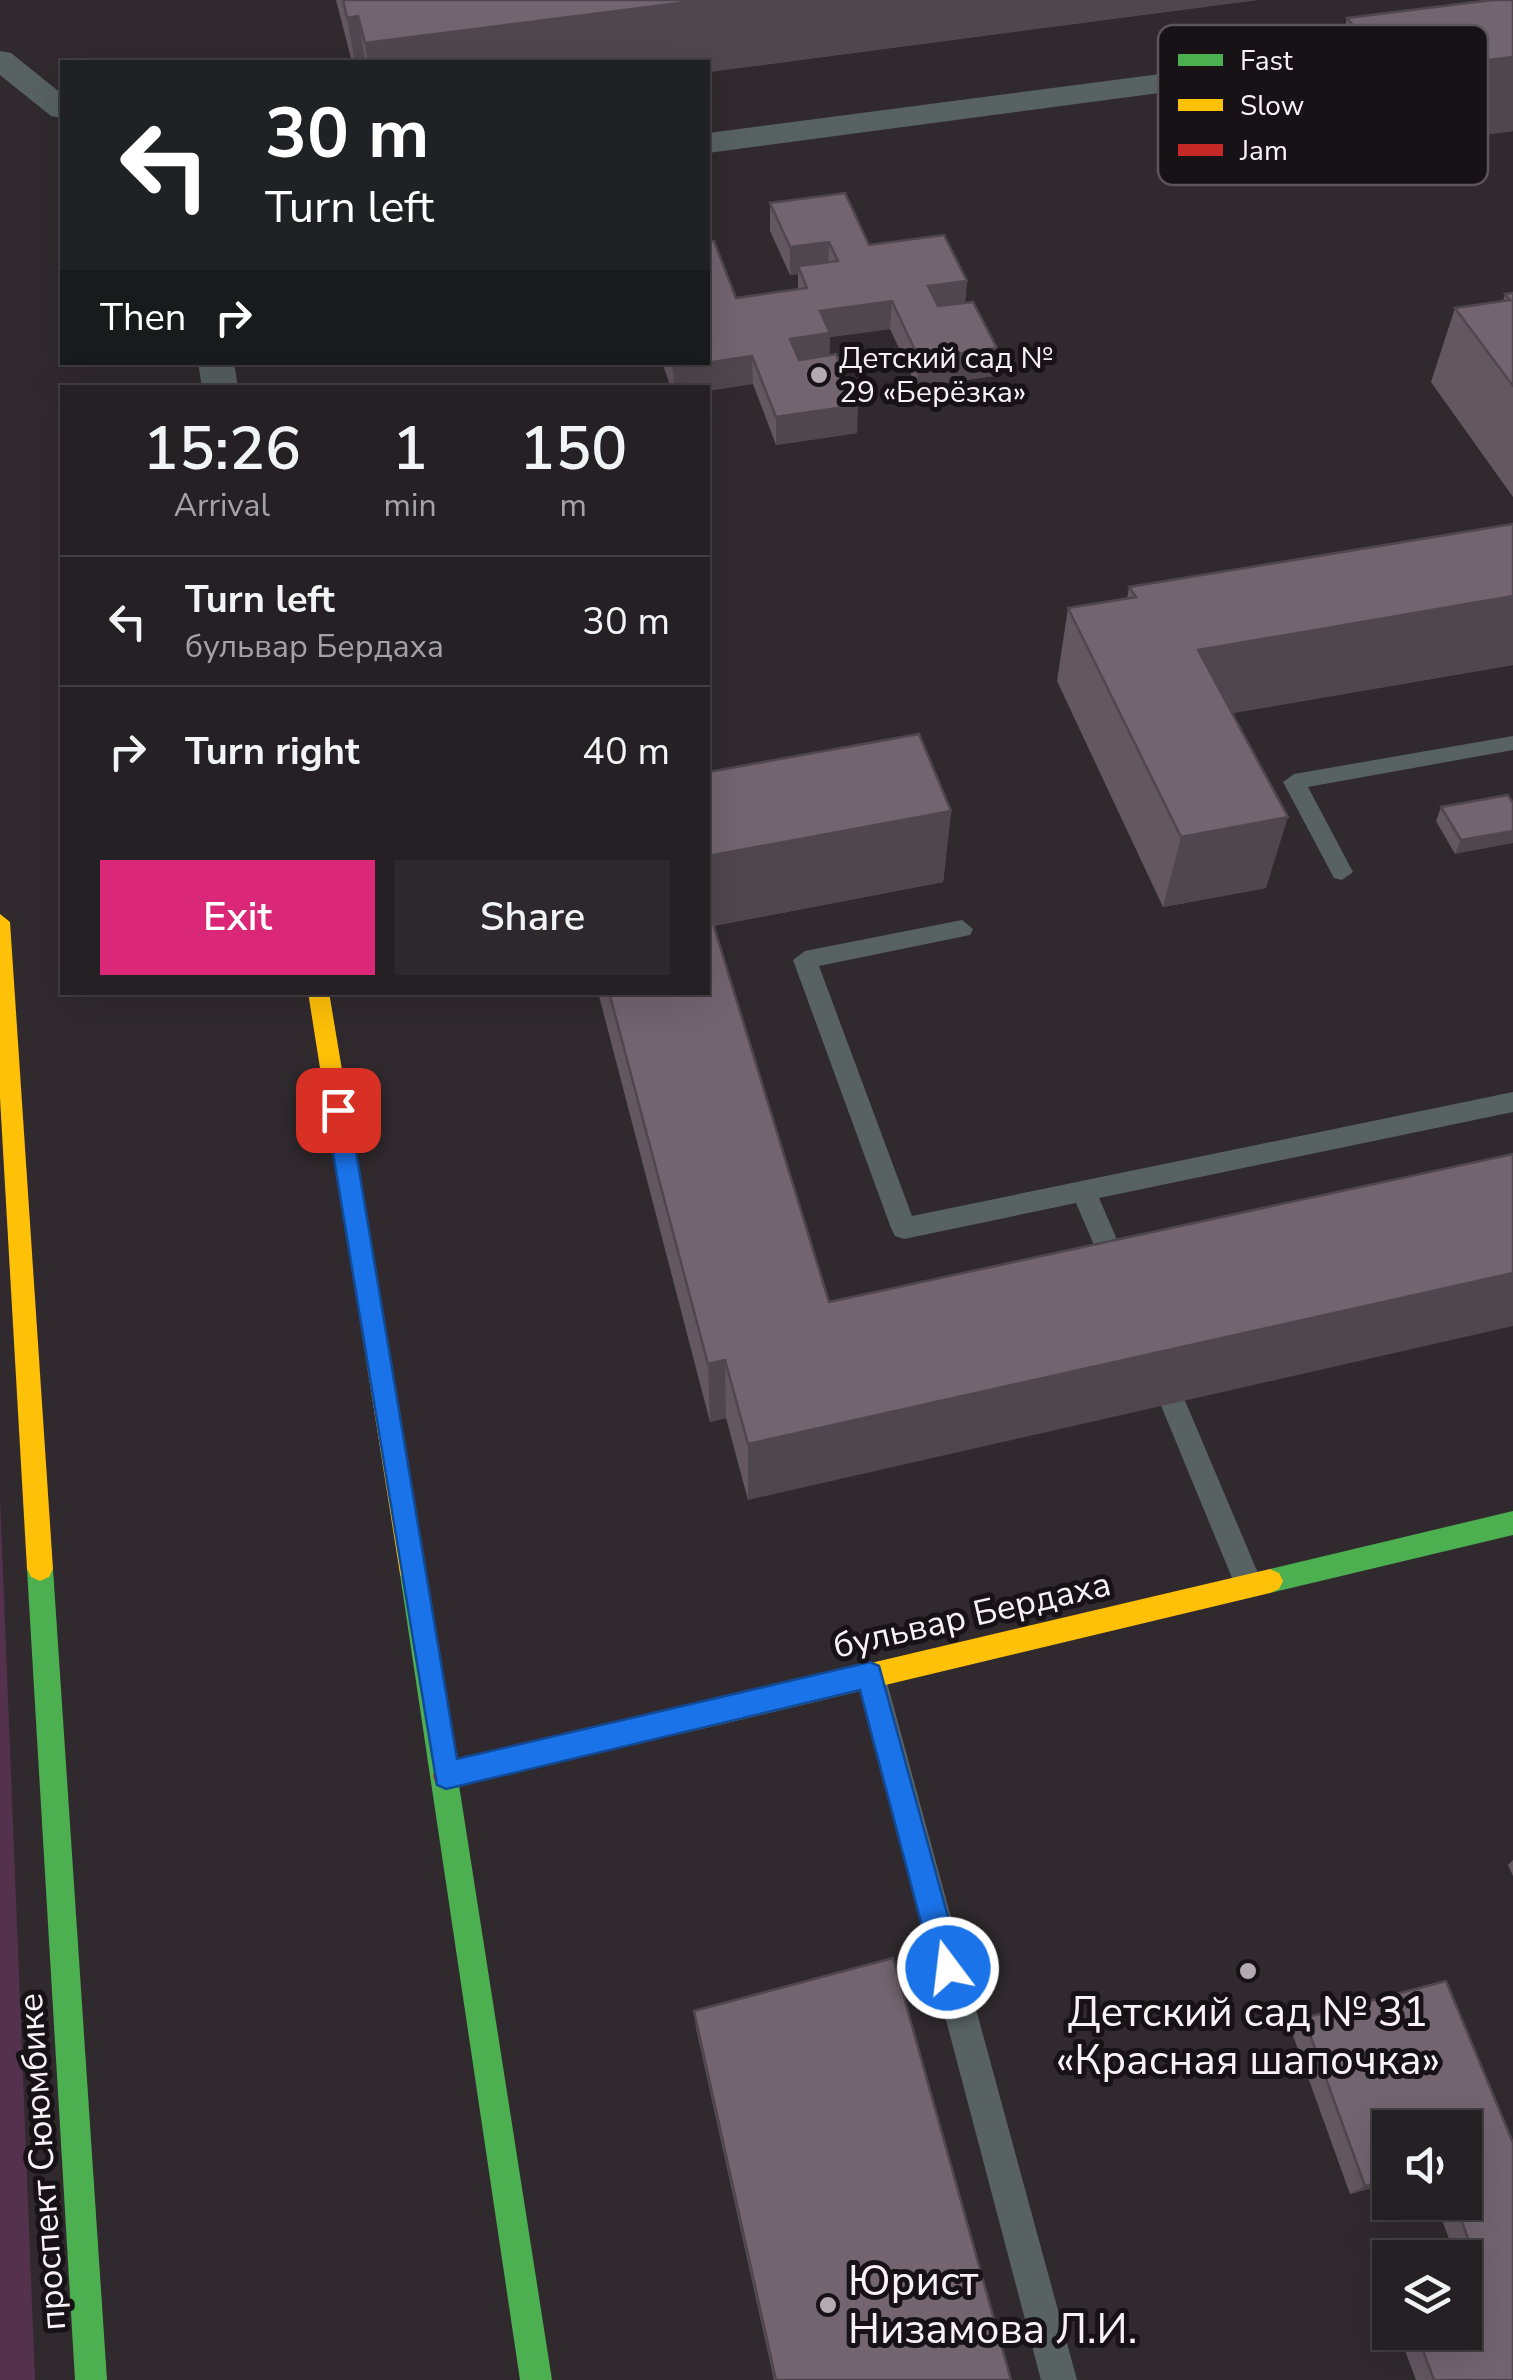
<!DOCTYPE html>
<html lang="en">
<head>
<meta charset="utf-8">
<style>
  :root { --surface:#242023; --page:#2c282b; --text:#f1f3f6; --muted:#a3a3a6; --line:#413e41; --accent:#db2777 }
  body { margin:0; font-family:"Nunito Sans",sans-serif; background:var(--page); color:var(--text); height:100vh; display:flex; flex-direction:column; font-size:38px; white-space:nowrap }
  * { box-sizing:border-box; margin:0 }
  p { font-size:32px; color:var(--muted) }
  .icon { flex:none; width:55px; height:55px; fill:none; stroke:currentColor; stroke-width:2; stroke-linecap:round; stroke-linejoin:round }
  .map { position:relative; flex:1; overflow:hidden }
  .details { position:absolute; left:60px; top:385px; width:650px; height:610px; display:flex; flex-direction:column; background:var(--surface); border-radius:0px; box-shadow:0 10px 40px #0002,0 0 0 2px var(--line) }
  .details>* { flex:none }
  .hud { position:absolute; left:60px; top:60px; width:650px; height:305px; border-radius:0px; box-shadow:0 10px 40px #0002,0 0 0 2px var(--line); background:#202124; color:#fff; overflow:hidden }
  .controls { position:absolute; left:1372px; top:2110px; display:grid; gap:20px }
  .controls a { display:grid; place-items:center; width:110px; height:110px; border-radius:0px; background:var(--surface); box-shadow:0 10px 40px #0002,0 0 0 2px var(--line); font-size:50px }
  .pin { position:absolute; display:grid; place-items:center; width:85px; height:85px; color:#fff; margin:-42px; border-radius:20px; box-shadow:0 5px 15px #0006 }
  .me { position:absolute; width:110px; margin:-55px; rotate:345deg; stroke-linejoin:round; filter:drop-shadow(0 0 8px #0008) }
  .turn { display:flex; align-items:center; gap:35px; height:210px; padding:0 40px; font-size:45px }
  .turn .icon { width:130px; height:130px; stroke-width:2.5 }
  .turn b { display:block; font-size:70px; line-height:85px }
  .then { display:flex; align-items:center; height:95px; padding:0 40px; background:#0003; gap:20px; font-size:38px }
  .eta { display:flex; justify-content:space-evenly; align-items:center; height:170px; text-align:center }
  .eta b { font-size:60px; font-weight:600; line-height:70px }
  .button { display:flex; gap:20px; margin-top:auto; padding:20px 40px }
  .button a { flex:1; height:115px; border-radius:0px; background:var(--accent); color:#fff; font-size:40px; font-weight:600; line-height:115px; text-align:center }
  .button a+a { background:var(--page); color:var(--text) }
  ul { padding:0; list-style:none }
  li { display:flex; align-items:center; gap:30px; height:130px; padding:0 40px; border-top:2px solid var(--line) }
  li div { flex:1 }
  li b { display:block; font-size:38px }
  li em { font-style:normal }
  .map>svg:first-child { display:block }
  .green { fill:#54324d }
  .lines { fill:none; stroke-linecap:round; stroke-linejoin:round }
  .lane { fill:#586263; fill-rule:evenodd }
  .street { fill:#586263; fill-rule:evenodd }
  .fast { fill:#4caf50; fill-rule:evenodd }
  .slow { fill:#ffc107; fill-rule:evenodd }
  .jam { fill:#c62828; fill-rule:evenodd }
  .wall { fill:#635760 }
  .shaded-wall { fill:#50474e }
  .building { fill:#736570; stroke:#50474e; stroke-width:2.5 }
  .route { fill:#1a73e8; stroke:#114b97; stroke-width:2.5 }
  .poi-dot { fill:#b3abb1; stroke:#171216; stroke-width:4 }
  .labels { text-anchor:middle; dominant-baseline:central; stroke-width:10; stroke-linejoin:round; paint-order:stroke }
  .far-poi-label { font-size:30px; fill:#f9f1f7; stroke:#171216; text-anchor:start }
  .street-label { font-size:35px; fill:#f9f1f7; stroke:#171216 }
  .near-poi-label { font-size:42px; fill:#f9f1f7; stroke:#171216 }
  .key { fill:#171216; stroke:#5b555a; stroke-width:2.5 }
  .key-label { font-size:28px; fill:#f9f1f7 }
</style>
</head>
<body>
<div class="map">
<svg width="1513" height="2380" viewBox="0 0 1513 2380">
  <rect width="100%" height="100%" fill="#302a2f"/>
  <!-- green -->
  <polygon class="green" points="0,1498 35,2380 0,2380"/>
  <g class="lines">
    <!-- lane -->
    <g class="lane">
      <polygon points="1283,63 1293,63 1372,168 1474,155 1482,160 1474,165 1362,177 1283,69"/>
      <polygon points="1513,736 1513,750 1308,787 1353,872 1342,880 1334,878 1283,782 1294,774"/>
      <polygon points="962,920 973,929 970,935 819,966 912,1216 1513,1092 1513,1112 1099,1198 1131,1272 1127,1280 1118,1283 1109,1280 1076,1203 904,1239 895,1236 891,1228 793,960 805,951"/>
      <polygon points="1173,1391 1182,1395 1186,1403 1263,1585 1259,1594 1249,1598 1239,1594 1235,1585 1160,1403 1164,1395"/>
      <polygon points="870,1661 880,1665 885,1675 1077,2380 1041,2380 855,1675 860,1665"/>
    </g>
    <!-- street -->
    <g class="street">
      <polygon points="1513,28 1513,46 708,153 708,133"/>
      <polygon points="0,51 11,53 62,94 62,118 51,116 0,75"/>
      <polygon points="198,362 234,362 238,388 202,388"/>
    </g>
    <!-- fast -->
    <g class="fast">
      <polygon points="1513,1511 1513,1535 1270,1593 1261,1589 1257,1581 1261,1573 1270,1569"/>
      <polygon points="40,1557 49,1561 53,1569 107,2380 75,2380 27,1569 31,1561"/>
      <polygon points="413,1562 422,1566 426,1574 552,2380 520,2380 400,1574 404,1566"/>
    </g>
    <!-- slow -->
    <g class="slow">
      <polygon points="0,914 10,922 53,1569 49,1577 40,1581 31,1577 27,1569 0,1098"/>
      <polygon points="308,992 329,992 426,1574 422,1582 413,1586 404,1582 400,1574"/>
      <polygon points="1270,1569 1279,1573 1283,1581 1279,1589 1270,1593 697,1730 688,1726 684,1717 688,1708 697,1704"/>
    </g>
    <!-- jam -->
    <polygon class="jam" points="697,1704 706,1708 710,1717 706,1726 697,1730 446,1789 436,1785 433,1776 436,1767 446,1763"/>
  </g>
  <!-- wall -->
  <g class="wall">
    <polygon points="336,0 1257,0 708,72 708,62 352,62"/>
    <polygon points="1513,0 1513,131 1370,149 1330,94 1347,18"/>
    <polygon points="770,203 869,245 967,281 965,303 997,348 994,376 917,387 890,329 830,337 829,355 857,433 776,445 753,384 708,388 671,388 662,362 708,362 736,298 798,289 798,274 790,275 770,231"/>
    <polygon points="1513,293 1513,497 1431,382 1455,308 1503,301 1505,294"/>
    <polygon points="1513,524 1513,665 1232,713 1266,888 1163,907 1057,681 1068,608 1127,599 1129,587"/>
    <polygon points="708,772 951,811 943,882 713,926 829,1302 748,1500 726,1418 710,1422 598,992 708,992"/>
    <polygon points="1513,803 1455,854 1436,821 1441,807"/>
    <polygon points="1513,1860 1513,1876 1508,1865"/>
    <polygon points="1446,1981 1513,2380 1416,2380 1398,2332 1465,2332 1453,2249 1435,2202 1465,2202 1465,2128 1390,2128 1390,2183 1350,2194 1291,2030 1304,2018"/>
    <polygon points="694,2011 1011,2380 774,2380 696,2028"/>
    <polygon points="1390,2267 1390,2310 1377,2273"/>
  </g>
  <!-- shaded-wall -->
  <g class="shaded-wall">
    <polygon points="703,0 1257,0 708,72 708,62 368,62 365,43"/>
    <polygon points="358,16 365,62 355,62 347,18"/>
    <polygon points="1513,57 1513,131 1370,149 1390,72"/>
    <polygon points="829,242 828,270 798,266 798,274 790,275 790,247"/>
    <polygon points="967,281 964,309 926,315 928,286"/>
    <polygon points="892,301 890,329 830,337 829,361 789,367 790,339 820,311"/>
    <polygon points="997,348 994,376 917,387 919,359"/>
    <polygon points="752,356 753,384 708,391 708,388 674,388 673,368"/>
    <polygon points="858,405 857,433 776,445 776,417"/>
    <polygon points="1513,596 1513,665 1181,722 1198,650"/>
    <polygon points="951,811 943,882 708,927 708,856"/>
    <polygon points="1288,817 1266,888 1163,907 1181,837"/>
    <polygon points="1513,831 1513,843 1455,854 1461,840"/>
    <polygon points="1513,1273 1513,1326 748,1500 748,1444"/>
    <polygon points="725,1360 726,1418 710,1422 708,1364"/>
    <polygon points="1390,2179 1390,2183 1350,2194 1365,2186"/>
  </g>
  <!-- building -->
  <g class="building">
    <polygon points="343,0 703,0 365,43 358,16 347,18"/>
    <polygon points="1492,0 1513,0 1513,57 1390,72 1347,18"/>
    <polygon points="845,193 869,245 944,235 967,281 928,286 938,306 973,302 997,348 919,359 892,301 820,311 830,333 790,339 799,360 836,354 858,405 776,417 752,356 673,368 671,362 708,362 708,242 714,241 736,298 807,288 798,266 838,261 829,242 790,247 770,203"/>
    <polygon points="1513,293 1513,386 1455,308 1510,300 1505,294"/>
    <polygon points="1513,524 1513,596 1198,650 1288,817 1181,837 1068,608 1136,597 1129,587"/>
    <polygon points="919,734 951,811 708,856 708,772"/>
    <polygon points="1508,795 1513,803 1513,831 1461,840 1441,807"/>
    <polygon points="708,907 829,1302 1513,1154 1513,1273 748,1444 725,1360 708,1364 609,992 708,992"/>
    <polygon points="893,1958 1011,2380 776,2380 694,2011"/>
    <polygon points="1446,1981 1513,2143 1513,2380 1434,2380 1416,2332 1465,2332 1465,2258 1421,2258 1470,2244 1455,2202 1465,2202 1465,2128 1390,2128 1390,2179 1365,2186 1304,2018"/>
  </g>
  <!-- route -->
  <polygon class="route" points="338,1101 349,1110 457,1759 870,1662 879,1666 962,1968 958,1978 948,1982 938,1978 933,1968 860,1690 446,1789 437,1785 326,1110"/>
  <!-- markers -->
  <g class="poi-dot">
    <circle cx="819" cy="375" r="10"/>
    <circle cx="1248" cy="1971" r="10"/>
    <circle cx="828" cy="2305" r="10"/>
  </g>
  <g class="labels">
    <!-- far-poi labels -->
    <g class="far-poi-label">
      <text x="839" y="358">Детский сад №<tspan x="839" dy="34">29 «Берёзка»</tspan></text>
    </g>
    <!-- street labels -->
    <g class="street-label">
      <text transform="translate(972 1615) rotate(-13)">бульвар Бердаха</text>
      <text transform="translate(42 2162) rotate(-94)">проспект Сююмбике</text>
    </g>
    <!-- near-poi labels -->
    <g class="near-poi-label">
      <text x="1248" y="2012">Детский сад № 31<tspan x="1248" dy="48">«Красная шапочка»</tspan></text>
      <text x="848" y="2281" text-anchor="start">Юрист<tspan x="848" dy="48">Низамова Л.И.</tspan></text>
    </g>
  </g>
  <!-- legend -->
  <rect x="1158" y="25" width="330" height="160" rx="15" class="key"/>
  <rect x="1178" y="54" width="45" height="12" fill="#4caf50"/>
  <rect x="1178" y="99" width="45" height="12" fill="#ffc107"/>
  <rect x="1178" y="144" width="45" height="12" fill="#c62828"/>
  <g class="key-label">
    <text x="1240" y="70">Fast</text>
    <text x="1240" y="115">Slow</text>
    <text x="1240" y="160">Jam</text>
  </g>
</svg>
<div class="controls">
<a><svg class="icon" aria-label="sound" viewBox="0 0 24 24"><path d="M4 9h4l5-4v14l-5-4H4zM17 9q2 3 0 6"/></svg></a>
<a><svg class="icon" aria-label="layers" viewBox="0 0 24 24"><path d="M12 4l9 5-9 5-9-5zM3 14l9 5 9-5"/></svg></a>
</div>
<div class="pin" style="left:338px;top:1110px;background:#d93025"><svg class="icon" aria-label="arrive" viewBox="0 0 24 24"><path d="M6 21V4h12l-3 4 3 4H6"/></svg></div>
<svg class="me" style="left:948px;top:1968px" viewBox="-20 -20 40 40"><circle r="17" fill="#1a73e8" stroke="#fff" stroke-width="3"/><path d="M0-11L8 9 0 5-8 9z" fill="#fff"/></svg>
<div class="hud">
<div class="turn"><svg class="icon" aria-label="left" viewBox="0 0 24 24"><path d="M17 20v-9H6M10 6l-5 5 5 5"/></svg><div><b>30 m</b>Turn left</div></div>
<div class="then">Then<svg class="icon" aria-label="right" viewBox="0 0 24 24"><path d="M7 20v-9h11M14 6l5 5-5 5"/></svg></div>
</div>
<section class="details">
<div class="eta">
<div><b>15:26</b><p>Arrival</p></div>
<div><b>1</b><p>min</p></div>
<div><b>150</b><p>m</p></div>
</div>
<ul>
<li><svg class="icon" aria-label="left" viewBox="0 0 24 24"><path d="M17 20v-9H6M10 6l-5 5 5 5"/></svg><div><b>Turn left</b><p>бульвар Бердаха</p></div><em>30 m</em></li>
<li><svg class="icon" aria-label="right" viewBox="0 0 24 24"><path d="M7 20v-9h11M14 6l5 5-5 5"/></svg><div><b>Turn right</b></div><em>40 m</em></li>
</ul>
<div class="button"><a>Exit</a><a>Share</a></div>
</section>
</div>
</body>
</html>
